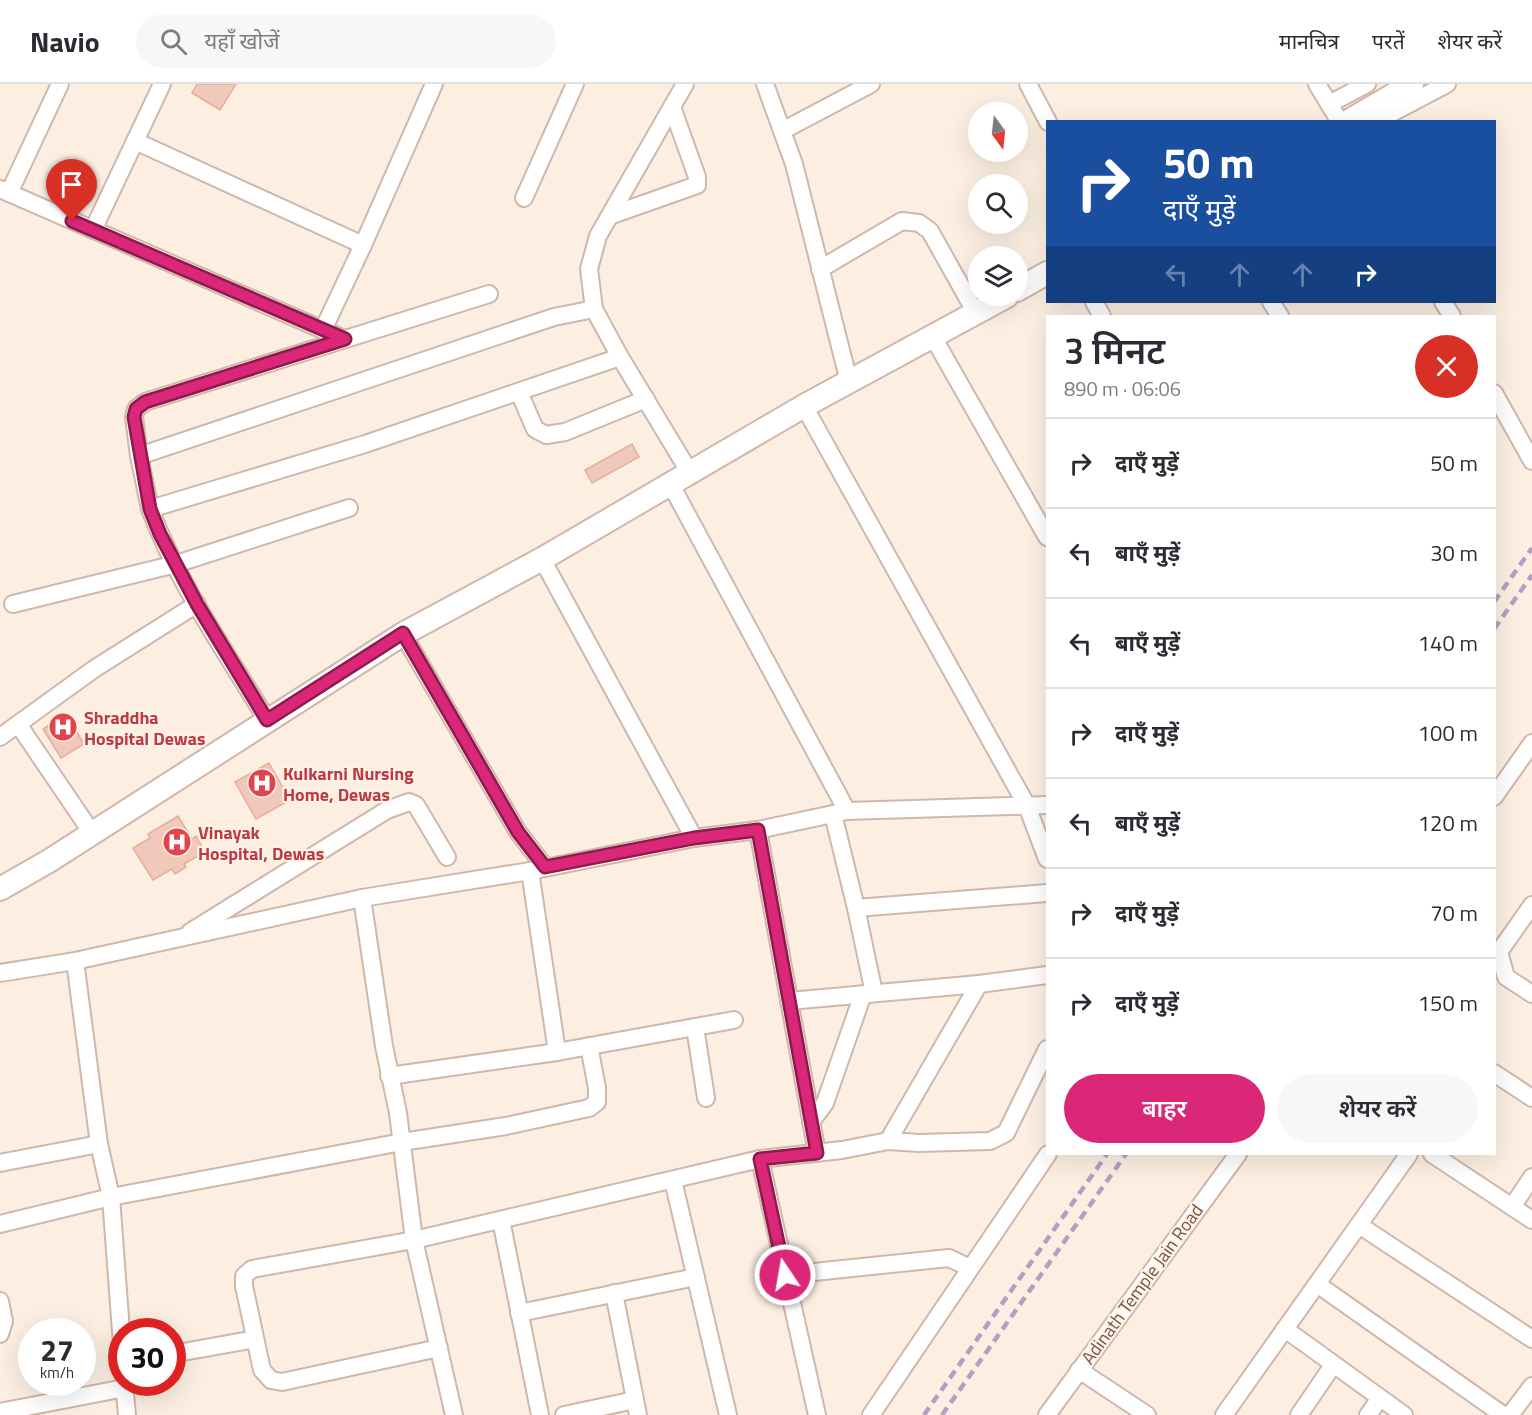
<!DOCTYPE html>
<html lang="hi">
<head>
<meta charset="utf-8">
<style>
  :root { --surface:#fff; --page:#f7f7f7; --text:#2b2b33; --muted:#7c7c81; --line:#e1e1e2; --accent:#db2777 }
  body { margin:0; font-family:"Titillium Web","Noto Sans Devanagari",sans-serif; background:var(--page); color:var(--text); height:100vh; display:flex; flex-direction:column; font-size:22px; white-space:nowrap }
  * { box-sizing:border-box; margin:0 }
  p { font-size:20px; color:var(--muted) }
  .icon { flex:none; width:33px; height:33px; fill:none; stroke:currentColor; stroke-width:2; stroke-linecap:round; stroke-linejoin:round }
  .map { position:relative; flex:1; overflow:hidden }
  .drawer { position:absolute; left:1046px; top:231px; width:450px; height:840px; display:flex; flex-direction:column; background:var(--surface); border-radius:0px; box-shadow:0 6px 24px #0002 }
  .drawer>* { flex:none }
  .guide { position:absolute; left:1046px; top:36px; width:450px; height:183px; border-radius:0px; box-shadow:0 6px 24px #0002; background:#1a4fa0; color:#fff; overflow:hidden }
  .needle { width:39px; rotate:165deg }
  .controls { position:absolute; left:968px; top:18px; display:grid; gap:12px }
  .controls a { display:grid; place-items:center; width:60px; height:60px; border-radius:50%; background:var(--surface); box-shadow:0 6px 24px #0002; font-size:30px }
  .speed { position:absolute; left:18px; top:1234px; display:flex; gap:12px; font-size:30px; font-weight:700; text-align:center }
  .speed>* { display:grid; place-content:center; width:78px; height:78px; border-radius:50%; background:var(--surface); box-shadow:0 6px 24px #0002; line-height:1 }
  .speed small { font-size:15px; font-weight:400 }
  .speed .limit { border:9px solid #d22; background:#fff; color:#111 }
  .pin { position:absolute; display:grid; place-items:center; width:51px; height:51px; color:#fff; margin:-62px -26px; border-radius:50% 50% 50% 0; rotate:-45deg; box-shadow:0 0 6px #0007 }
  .pin .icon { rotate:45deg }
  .me { position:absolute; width:66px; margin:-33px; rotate:348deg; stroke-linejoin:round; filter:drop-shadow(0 0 4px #0008) }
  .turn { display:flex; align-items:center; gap:21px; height:126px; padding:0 18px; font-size:27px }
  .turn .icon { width:78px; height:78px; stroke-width:2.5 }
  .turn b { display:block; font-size:42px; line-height:51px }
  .lanes { display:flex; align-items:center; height:57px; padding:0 18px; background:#0003; justify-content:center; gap:30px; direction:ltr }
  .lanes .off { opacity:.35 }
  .round { display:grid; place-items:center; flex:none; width:63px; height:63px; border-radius:32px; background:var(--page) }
  .headline { display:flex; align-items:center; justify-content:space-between; height:102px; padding:0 18px }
  h1 { font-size:36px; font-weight:600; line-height:45px }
  .action { display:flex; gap:12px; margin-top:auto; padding:12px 18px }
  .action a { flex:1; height:69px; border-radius:36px; background:var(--accent); color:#fff; font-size:24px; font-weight:600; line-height:69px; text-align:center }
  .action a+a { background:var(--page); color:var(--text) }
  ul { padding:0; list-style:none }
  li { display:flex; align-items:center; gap:18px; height:90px; padding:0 18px; border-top:2px solid var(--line) }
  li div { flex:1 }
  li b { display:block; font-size:22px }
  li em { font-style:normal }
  header { display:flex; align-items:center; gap:36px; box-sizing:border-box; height:84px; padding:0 30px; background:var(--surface); border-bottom:2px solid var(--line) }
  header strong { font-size:28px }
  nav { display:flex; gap:33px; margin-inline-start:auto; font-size:21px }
  .search { width:420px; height:54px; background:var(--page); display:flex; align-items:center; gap:15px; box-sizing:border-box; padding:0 21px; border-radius:33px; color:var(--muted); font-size:22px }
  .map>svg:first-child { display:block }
  .building { fill:#f1c9ba; stroke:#e3ae9b; stroke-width:1.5 }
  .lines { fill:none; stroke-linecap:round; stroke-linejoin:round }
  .street-casing { stroke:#cfb7ac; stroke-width:20 }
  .secondary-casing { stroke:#d2b6a9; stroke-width:26 }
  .street { stroke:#fff; stroke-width:16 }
  .secondary { stroke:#fff; stroke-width:22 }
  .rail { stroke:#b0a1c4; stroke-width:4.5; stroke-dasharray:9 6; stroke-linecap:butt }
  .route-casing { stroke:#8e194d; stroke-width:15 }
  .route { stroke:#db2777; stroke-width:10 }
  .labels { text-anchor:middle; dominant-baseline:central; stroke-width:4.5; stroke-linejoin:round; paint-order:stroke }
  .health-label { font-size:18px; font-weight:bold; fill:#be3a42; stroke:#fff3e8; text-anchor:start }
  .street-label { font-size:18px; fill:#735349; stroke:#fff3e8 }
</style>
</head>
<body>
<header>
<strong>Navio</strong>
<div class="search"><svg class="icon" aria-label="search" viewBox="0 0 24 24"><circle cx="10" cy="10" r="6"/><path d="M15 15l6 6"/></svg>यहाँ खोजें</div>
<nav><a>मानचित्र</a><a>परतें</a><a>शेयर करें</a></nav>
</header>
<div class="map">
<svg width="1532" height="1331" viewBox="0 0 1532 1331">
  <rect width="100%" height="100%" fill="#fcefe2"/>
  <!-- building -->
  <g class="building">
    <polygon points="197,0 236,0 220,26 192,9"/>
    <polygon points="632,360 639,373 592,399 585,386"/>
    <polygon points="66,630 84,660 61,674 43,645"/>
    <polygon points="269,679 290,716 256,735 235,698"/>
    <polygon points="178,732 192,755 196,752 205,768 184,780 186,783 175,790 172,785 153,796 133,764 150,754 148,750"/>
  </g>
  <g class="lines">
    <!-- street casing -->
    <g class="street-casing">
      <g id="street">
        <polyline points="685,0 598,152 589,185 594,225 620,273 690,389"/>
        <polyline points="765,0 794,80 849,298"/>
        <polyline points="1028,0 1048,38"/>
        <polyline points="1317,0 1340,38"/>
        <polyline points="1329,20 1367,0"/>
        <polyline points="1375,38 1447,0"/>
        <polyline points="782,47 871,0"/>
        <polyline points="135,57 363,161"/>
        <polyline points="0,105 344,255"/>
        <polyline points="9,109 60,0"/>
        <polyline points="524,114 575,0"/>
        <polyline points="612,131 697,101 697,93 672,23"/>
        <polyline points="93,146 162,0"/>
        <polyline points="820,185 902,137 919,139 930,147 976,229"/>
        <polyline points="1094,218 1102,232"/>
        <polyline points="1271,218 1280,232"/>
        <polyline points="1443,218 1452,232"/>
        <polyline points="323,246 363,161 434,0"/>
        <polyline points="933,253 1047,453"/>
        <polyline points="519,308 535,345 546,351 565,348 646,315"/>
        <polyline points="1494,309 1532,377"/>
        <polyline points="804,322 1027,722 1047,775"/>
        <polyline points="139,372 134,333 136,325 145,318 489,210"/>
        <polyline points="670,399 847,727"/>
        <polyline points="150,425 139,372 554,233 594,225"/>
        <polyline points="542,475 694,754"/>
        <polyline points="13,520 176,480 349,424"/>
        <polyline points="403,550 518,748 545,783"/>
        <path d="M 267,636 C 226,568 178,500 150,425 L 365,360 L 620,273"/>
        <polyline points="18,640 92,749"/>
        <polyline points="0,653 94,585 197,520"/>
        <polyline points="1494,713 1532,659"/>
        <polyline points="833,730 856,824 874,909"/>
        <polyline points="758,746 817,1069"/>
        <polyline points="530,787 557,968"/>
        <polyline points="362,814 384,962 398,1029 414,1156 454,1331"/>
        <polyline points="1532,821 1499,868 1506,893 1532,910"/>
        <polyline points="856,824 1047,809"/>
        <polyline points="190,848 387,726 409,718 416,721 447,773"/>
        <polyline points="75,877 99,1060 111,1113 122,1261"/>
        <polyline points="0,889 75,877 362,814 530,787 694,754 758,746 847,727 1047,721"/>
        <polyline points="789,917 979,900 1047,891"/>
        <polyline points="695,943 706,1014"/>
        <polyline points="1494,989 1532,1014"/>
        <polyline points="389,992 557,968 734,936"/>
        <polyline points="811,1038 825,1019 863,910"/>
        <polyline points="888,1057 979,900"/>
        <polyline points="1432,1070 1532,1136"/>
        <polyline points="760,1075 817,1331"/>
        <polyline points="0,1079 99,1060"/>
        <polyline points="673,1096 728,1331"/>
        <polyline points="1512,1123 1532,1093"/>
        <polyline points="501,1136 540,1331"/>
        <polyline points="0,1140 111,1113 402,1058 506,1042 589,1024 597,1018 597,1004 589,962"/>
        <polyline points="1359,1141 1532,1255"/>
        <polyline points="785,1191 949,1174 970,1184"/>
        <polyline points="1317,1200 1503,1331"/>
        <polyline points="614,1209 638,1331"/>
        <polyline points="0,1217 4,1237 0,1250"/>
        <polyline points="519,1229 696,1193"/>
        <polyline points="1285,1245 1404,1331"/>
        <polyline points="439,1264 282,1298 271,1296 262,1286 244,1202 244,1192 252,1185 414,1156 760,1075 842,1066 888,1057 919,1059 990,1057 1006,1049 1047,965"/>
        <polyline points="172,1270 255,1255"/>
        <polyline points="1079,1286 1147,1331"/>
        <polyline points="124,1299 127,1331"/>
        <polyline points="0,1328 125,1304"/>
        <polyline points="564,1331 635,1316"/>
        <polyline points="871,1331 1048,1070"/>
        <polyline points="1047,1331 1238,1070"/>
        <polyline points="1224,1331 1409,1070"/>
        <polyline points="1299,1331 1333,1281"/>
        <polyline points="1368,1331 1380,1314"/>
        <polyline points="1510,1331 1532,1302"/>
      </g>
    </g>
    <!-- secondary casing -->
    <g class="secondary-casing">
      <g id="secondary">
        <polyline points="1347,38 1412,0"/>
        <polyline points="1017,206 1047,189"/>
        <polyline points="0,805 49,777 403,550 542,475 804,322 1007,212"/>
      </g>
    </g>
    <!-- street -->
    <use href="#street" class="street"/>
    <!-- secondary -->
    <use href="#secondary" class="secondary"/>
    <!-- rail -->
    <g class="rail">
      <polyline points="1494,518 1532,464"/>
      <polyline points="1494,545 1532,491"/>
      <polyline points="924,1331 1107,1070"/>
      <polyline points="942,1331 1126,1070"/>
    </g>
  </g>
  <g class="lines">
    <!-- route casing -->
    <g class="route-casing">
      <polyline id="route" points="72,137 345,255 145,318 136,325 134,333 150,425 160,450 197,520 267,636 403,549 518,748 545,783 694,754 758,746 817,1069 760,1075 785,1191"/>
    </g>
    <!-- route -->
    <use href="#route" class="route"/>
  </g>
  <!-- icons -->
  <defs>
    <g id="hospital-disc" transform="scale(1.5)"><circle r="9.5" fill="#e0444e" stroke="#fff3e8"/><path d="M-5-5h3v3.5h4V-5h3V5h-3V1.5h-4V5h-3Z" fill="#fff"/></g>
  </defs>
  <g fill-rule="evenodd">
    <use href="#hospital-disc" x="63" y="643"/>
    <use href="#hospital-disc" x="262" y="699"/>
    <use href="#hospital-disc" x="177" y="758"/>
  </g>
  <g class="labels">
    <!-- health labels -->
    <g class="health-label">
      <text x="84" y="633">Shraddha<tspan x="84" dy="21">Hospital Dewas</tspan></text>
      <text x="283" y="689">Kulkarni Nursing<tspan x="283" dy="21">Home, Dewas</tspan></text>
      <text x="198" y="748">Vinayak<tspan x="198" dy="21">Hospital, Dewas</tspan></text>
    </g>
    <!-- street labels -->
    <g class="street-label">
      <text transform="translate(1142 1200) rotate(-54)">Adinath Temple Jain Road</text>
    </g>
  </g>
</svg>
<div class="controls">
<a><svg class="needle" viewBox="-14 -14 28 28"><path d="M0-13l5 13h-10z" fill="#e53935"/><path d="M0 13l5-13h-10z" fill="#7c7c81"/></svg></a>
<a><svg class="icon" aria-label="search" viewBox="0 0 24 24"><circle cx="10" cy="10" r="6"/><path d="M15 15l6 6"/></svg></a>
<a><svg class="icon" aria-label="layers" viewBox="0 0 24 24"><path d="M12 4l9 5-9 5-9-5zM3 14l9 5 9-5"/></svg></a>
</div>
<div class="speed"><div>27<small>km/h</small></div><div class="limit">30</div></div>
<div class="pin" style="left:72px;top:137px;background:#d93025"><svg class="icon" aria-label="arrive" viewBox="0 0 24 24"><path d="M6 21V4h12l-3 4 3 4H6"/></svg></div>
<svg class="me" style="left:785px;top:1191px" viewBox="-20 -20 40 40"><circle r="17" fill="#db2777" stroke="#fff" stroke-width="3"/><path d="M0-11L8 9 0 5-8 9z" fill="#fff"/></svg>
<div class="guide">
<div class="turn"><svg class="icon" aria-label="right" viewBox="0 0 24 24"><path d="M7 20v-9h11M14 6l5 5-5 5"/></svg><div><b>50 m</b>दाएँ मुड़ें</div></div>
<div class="lanes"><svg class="icon off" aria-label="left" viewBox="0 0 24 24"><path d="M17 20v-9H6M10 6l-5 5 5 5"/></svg><svg class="icon off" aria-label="ahead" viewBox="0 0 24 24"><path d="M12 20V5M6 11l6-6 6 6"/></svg><svg class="icon off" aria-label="ahead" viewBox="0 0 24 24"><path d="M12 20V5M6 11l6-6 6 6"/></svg><svg class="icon" aria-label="right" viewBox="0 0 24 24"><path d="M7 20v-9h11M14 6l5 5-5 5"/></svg></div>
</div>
<section class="drawer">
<div class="headline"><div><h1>3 मिनट</h1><p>890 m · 06:06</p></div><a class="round" style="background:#d93025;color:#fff"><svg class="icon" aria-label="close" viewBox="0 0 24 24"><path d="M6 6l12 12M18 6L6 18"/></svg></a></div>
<ul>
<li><svg class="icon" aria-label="right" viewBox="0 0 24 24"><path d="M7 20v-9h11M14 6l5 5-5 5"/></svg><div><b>दाएँ मुड़ें</b></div><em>50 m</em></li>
<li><svg class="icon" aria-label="left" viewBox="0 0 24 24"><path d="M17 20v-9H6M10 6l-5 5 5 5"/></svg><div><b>बाएँ मुड़ें</b></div><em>30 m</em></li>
<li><svg class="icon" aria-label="left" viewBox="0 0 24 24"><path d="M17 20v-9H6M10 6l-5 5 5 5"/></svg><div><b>बाएँ मुड़ें</b></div><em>140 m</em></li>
<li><svg class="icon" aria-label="right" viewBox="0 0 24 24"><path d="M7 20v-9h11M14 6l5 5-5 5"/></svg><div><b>दाएँ मुड़ें</b></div><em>100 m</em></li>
<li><svg class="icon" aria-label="left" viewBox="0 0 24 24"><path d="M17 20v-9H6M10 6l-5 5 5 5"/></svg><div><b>बाएँ मुड़ें</b></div><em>120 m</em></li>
<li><svg class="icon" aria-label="right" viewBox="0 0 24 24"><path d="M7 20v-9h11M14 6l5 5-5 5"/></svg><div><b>दाएँ मुड़ें</b></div><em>70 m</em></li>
<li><svg class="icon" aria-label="right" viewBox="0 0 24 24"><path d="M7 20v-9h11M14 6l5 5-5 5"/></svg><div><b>दाएँ मुड़ें</b></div><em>150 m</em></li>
</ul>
<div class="action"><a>बाहर</a><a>शेयर करें</a></div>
</section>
</div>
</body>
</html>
